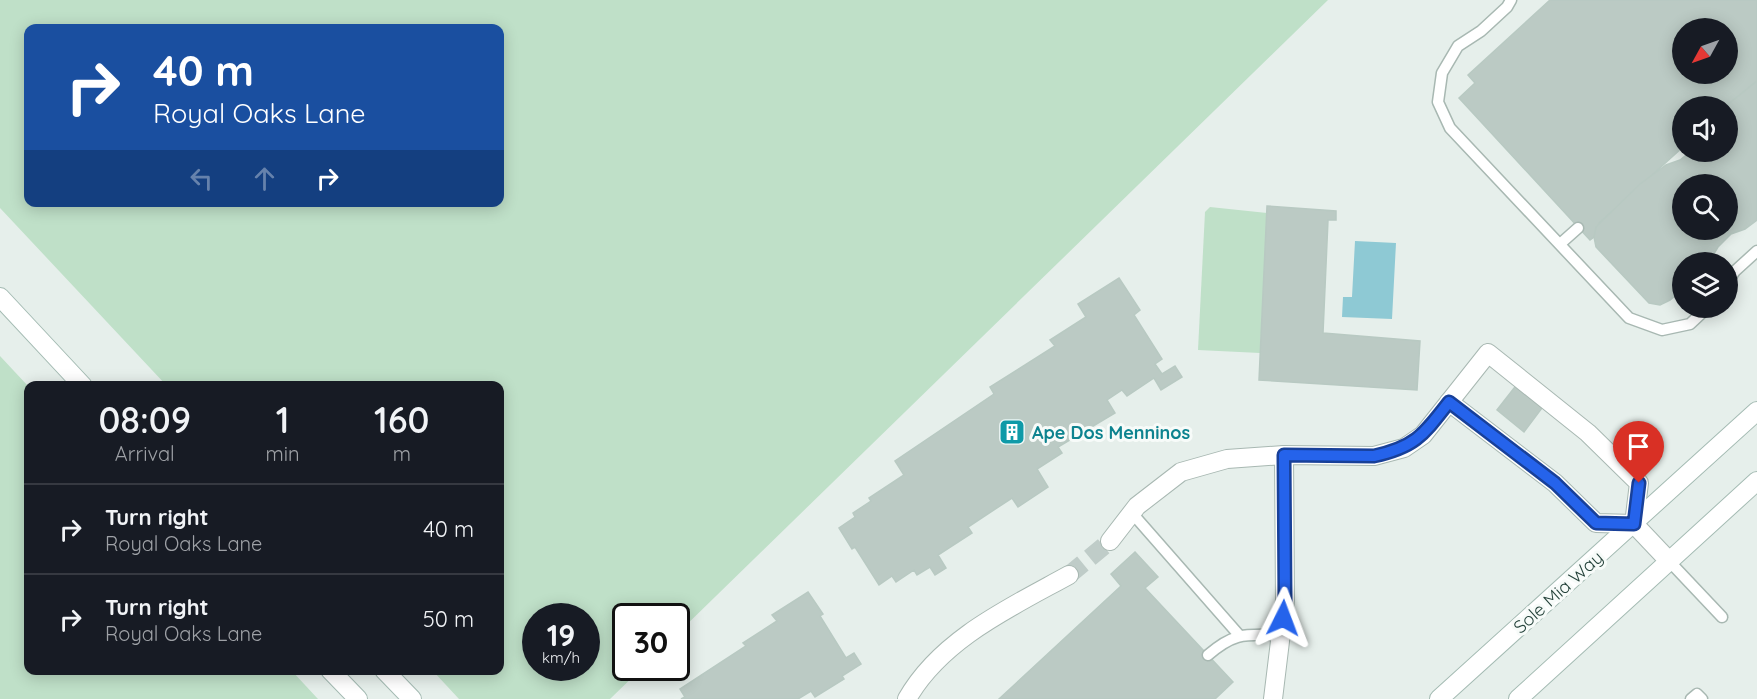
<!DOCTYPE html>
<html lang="en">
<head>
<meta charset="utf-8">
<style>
  :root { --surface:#171b24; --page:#20242c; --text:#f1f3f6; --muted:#9ea1a6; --line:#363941 }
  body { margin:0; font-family:Quicksand,sans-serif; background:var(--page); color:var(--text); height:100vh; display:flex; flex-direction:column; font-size:22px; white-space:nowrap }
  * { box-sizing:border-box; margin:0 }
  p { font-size:20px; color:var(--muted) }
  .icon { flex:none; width:33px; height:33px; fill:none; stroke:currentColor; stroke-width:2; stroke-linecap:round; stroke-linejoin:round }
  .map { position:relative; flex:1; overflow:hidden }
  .side { position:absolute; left:24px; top:381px; width:480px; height:294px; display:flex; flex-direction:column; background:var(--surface); border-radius:12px; box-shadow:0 3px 15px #0003 }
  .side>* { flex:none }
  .banner { position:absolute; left:24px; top:24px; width:480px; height:183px; border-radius:12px; box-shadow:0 3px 15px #0003; background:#1a4fa0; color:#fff; overflow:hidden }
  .needle { width:39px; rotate:230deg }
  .fabs { position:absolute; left:1672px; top:18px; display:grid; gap:12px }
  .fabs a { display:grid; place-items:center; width:66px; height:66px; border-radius:50%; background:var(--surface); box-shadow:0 3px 15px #0003; font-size:30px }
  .speed { position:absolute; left:522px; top:603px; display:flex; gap:12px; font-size:30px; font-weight:700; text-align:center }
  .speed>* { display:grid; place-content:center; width:78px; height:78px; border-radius:50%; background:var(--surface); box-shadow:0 3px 15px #0003; line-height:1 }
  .speed small { font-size:15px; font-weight:400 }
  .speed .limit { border:3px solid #111; border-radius:9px; background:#fff; color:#111 }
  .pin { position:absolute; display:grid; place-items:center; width:51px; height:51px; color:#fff; margin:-62px -26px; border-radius:50% 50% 50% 0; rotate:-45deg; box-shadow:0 0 6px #0007 }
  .pin .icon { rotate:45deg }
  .me { position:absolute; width:66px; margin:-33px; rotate:3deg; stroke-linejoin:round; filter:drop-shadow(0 0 4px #0008) }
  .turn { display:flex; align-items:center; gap:21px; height:126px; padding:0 30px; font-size:27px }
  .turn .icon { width:78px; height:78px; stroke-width:2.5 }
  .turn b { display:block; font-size:42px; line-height:51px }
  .lanes { display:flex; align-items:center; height:57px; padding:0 30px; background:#0003; justify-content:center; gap:30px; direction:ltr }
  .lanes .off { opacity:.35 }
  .eta { display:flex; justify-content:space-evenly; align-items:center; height:102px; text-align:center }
  .eta b { font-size:36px; font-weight:600; line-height:42px }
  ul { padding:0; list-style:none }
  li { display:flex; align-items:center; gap:18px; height:90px; padding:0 30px; border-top:2px solid var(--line) }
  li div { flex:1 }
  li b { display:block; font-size:22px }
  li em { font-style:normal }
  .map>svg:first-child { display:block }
  .green { fill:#bfe0c8; fill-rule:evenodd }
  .water { fill:#8ec9d4 }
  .building { fill:#bbcac4; stroke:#b8c9c2; stroke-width:1.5; fill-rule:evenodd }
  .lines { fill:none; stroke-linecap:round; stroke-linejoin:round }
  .street-tunnel { stroke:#bfccc8; stroke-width:18; stroke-dasharray:18 9; stroke-linecap:butt }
  .lane-casing { stroke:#a8b8b2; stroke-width:13 }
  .street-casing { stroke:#a8b8b2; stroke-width:20 }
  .secondary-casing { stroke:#a4bbb3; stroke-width:20 }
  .lane { stroke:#fff; stroke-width:10 }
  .street { stroke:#fff; stroke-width:18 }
  .secondary { stroke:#fff; stroke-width:18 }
  .route-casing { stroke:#184099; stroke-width:15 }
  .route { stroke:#2563eb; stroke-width:10 }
  .labels { text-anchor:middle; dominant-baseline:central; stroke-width:6; stroke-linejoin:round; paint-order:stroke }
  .culture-label { font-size:18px; font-weight:bold; fill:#0d838f; stroke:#f7fbf9; text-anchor:start }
  .street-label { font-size:18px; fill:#24423a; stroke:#f7fbf9 }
</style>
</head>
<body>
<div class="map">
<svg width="1757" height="699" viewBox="0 0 1757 699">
  <rect width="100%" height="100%" fill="#e6efeb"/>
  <!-- green -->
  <g class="green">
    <path d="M 0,0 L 1328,0 L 677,634 L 676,616 L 626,616 L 626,668 L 642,668 L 610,699 L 459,699 L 433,671 L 500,670 L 500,386 L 166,385 L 0,208 ZM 28,28 L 500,28 L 500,202 L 28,202 ZM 536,616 L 586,616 L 586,668 L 536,668 Z"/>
    <polygon points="1210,207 1267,213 1260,353 1198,350 1205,212"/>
    <polygon points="0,356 28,386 28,670 292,671 318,699 0,699"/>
  </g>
  <!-- water -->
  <polygon class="water" points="1355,241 1396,243 1392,319 1342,317 1343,297 1352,297"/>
  <!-- building -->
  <g class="building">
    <path d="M 1550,0 L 1757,0 L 1757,81 L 1726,106 L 1683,106 L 1683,147 L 1599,223 L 1594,237 L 1590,240 L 1459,98 L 1475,83 L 1468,75 ZM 1683,28 L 1728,28 L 1728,74 L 1683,74 Z"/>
    <path d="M 1757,81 L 1757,220 L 1745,229 L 1731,234 L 1718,247 L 1709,262 L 1683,262 L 1683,289 L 1670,300 L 1660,305 L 1649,303 L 1596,247 L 1594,237 L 1596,227 L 1640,184 L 1666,165 L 1680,160 L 1690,152 L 1728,152 L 1728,106 L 1726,106 ZM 1683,184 L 1728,184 L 1728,230 L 1683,230 Z"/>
    <polygon points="1267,206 1336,211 1336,220 1328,220 1323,333 1420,341 1417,390 1259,380"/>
    <polygon points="1119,278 1140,310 1134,315 1162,359 1155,364 1162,374 1175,366 1182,377 1161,390 1154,378 1127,396 1122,390 1107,400 1115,413 1058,447 1062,453 1037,469 1048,487 1018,507 1012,498 968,527 972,533 938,555 946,568 935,575 930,567 917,575 914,570 896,582 892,576 879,585 855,547 852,549 839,528 855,517 853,513 871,501 869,498 904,475 895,461 994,394 990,387 1055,346 1050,340 1086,317 1078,304"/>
    <polygon points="1518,383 1545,404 1524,432 1497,410"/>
    <polygon points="1135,552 1158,577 1145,588 1233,682 1215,699 999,699 1121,586 1111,574"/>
    <polygon points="808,592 823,614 820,616 846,658 854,653 861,664 842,676 844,679 815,697 811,691 798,699 681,699 685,697 680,689 746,646 743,643 777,621 772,615"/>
  </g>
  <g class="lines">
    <!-- street-tunnel -->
    <polyline class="street-tunnel" points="1069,575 1110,541"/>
    <!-- lane casing -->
    <g class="lane-casing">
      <g id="lane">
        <polyline points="1511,0 1507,7 1481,31 1458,46 1442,73 1438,102 1450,128 1629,318 1662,330 1690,324 1707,308"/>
        <polyline points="1560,244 1578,228"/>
        <polyline points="1728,281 1735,271 1757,251"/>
        <polyline points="1132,513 1239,635"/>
        <polyline points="1670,562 1722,617"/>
        <path d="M 1208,655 C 1236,631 1246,635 1281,635"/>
        <polyline points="1691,699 1697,694 1702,699"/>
      </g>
    </g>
    <!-- street casing -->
    <g class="street-casing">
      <g id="street">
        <polyline points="1449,402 1555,483 1596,523 1634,524"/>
        <polyline points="1634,524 1670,562"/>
        <polyline points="1110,541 1137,506 1181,472 1227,459 1284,455 1374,456 1404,448 1423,435 1488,353 1588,433 1639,483 1634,524"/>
        <path d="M 907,699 C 941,639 1011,607 1069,575"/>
        <polyline points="1273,699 1285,600 1284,455"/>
      </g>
    </g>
    <!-- secondary casing -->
    <g class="secondary-casing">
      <g id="secondary">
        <polyline points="0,297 83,386"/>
        <polyline points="330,670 358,699"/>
        <polyline points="384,670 412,699"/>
        <polyline points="1439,699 1757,411"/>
        <polyline points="1518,699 1757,481"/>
      </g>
    </g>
    <!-- lane -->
    <use href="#lane" class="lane"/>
    <!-- street -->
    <use href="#street" class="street"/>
    <!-- secondary -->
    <use href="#secondary" class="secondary"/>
  </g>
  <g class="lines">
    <!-- route casing -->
    <g class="route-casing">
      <path id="route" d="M 1283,618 L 1285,600 L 1284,455 L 1374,456 C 1416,447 1424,434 1449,402 L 1555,483 L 1596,523 L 1634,524 L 1639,483"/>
    </g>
    <!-- route -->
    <use href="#route" class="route"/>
  </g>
  <!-- icons -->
  <defs>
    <g id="building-square" transform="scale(1.35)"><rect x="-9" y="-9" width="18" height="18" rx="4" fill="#0f9aa8" stroke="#f7fbf9"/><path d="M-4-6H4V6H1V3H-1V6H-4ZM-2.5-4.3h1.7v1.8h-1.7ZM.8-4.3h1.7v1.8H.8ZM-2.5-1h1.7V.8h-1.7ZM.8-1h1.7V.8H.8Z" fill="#fff"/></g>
  </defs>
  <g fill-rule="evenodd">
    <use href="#building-square" x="1012" y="432"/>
  </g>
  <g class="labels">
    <!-- culture labels -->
    <g class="culture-label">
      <text x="1032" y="432">Ape Dos Menninos</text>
    </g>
    <!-- street labels -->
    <g class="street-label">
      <text transform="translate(1558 592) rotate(-42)">Sole Mia Way</text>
    </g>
  </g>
</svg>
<div class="fabs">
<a><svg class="needle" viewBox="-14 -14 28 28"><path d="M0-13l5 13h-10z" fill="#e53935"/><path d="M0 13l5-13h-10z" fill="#9ea1a6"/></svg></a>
<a><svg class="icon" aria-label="sound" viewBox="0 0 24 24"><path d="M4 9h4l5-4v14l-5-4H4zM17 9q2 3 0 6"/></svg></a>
<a><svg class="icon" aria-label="search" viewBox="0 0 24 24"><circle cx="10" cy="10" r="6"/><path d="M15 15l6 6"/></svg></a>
<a><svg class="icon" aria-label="layers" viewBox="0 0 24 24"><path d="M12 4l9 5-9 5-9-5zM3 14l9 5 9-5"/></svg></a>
</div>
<div class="speed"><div>19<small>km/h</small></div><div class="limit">30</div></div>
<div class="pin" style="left:1639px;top:483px;background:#d93025"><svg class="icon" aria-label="arrive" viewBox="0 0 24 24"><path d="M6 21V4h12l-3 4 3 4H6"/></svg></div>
<svg class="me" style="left:1283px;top:618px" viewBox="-20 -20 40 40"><path d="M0-17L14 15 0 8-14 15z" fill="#2563eb" stroke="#fff" stroke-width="4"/></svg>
<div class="banner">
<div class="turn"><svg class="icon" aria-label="right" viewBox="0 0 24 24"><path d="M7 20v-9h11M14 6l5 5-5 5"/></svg><div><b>40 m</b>Royal Oaks Lane</div></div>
<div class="lanes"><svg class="icon off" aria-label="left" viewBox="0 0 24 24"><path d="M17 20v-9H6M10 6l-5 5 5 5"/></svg><svg class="icon off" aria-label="ahead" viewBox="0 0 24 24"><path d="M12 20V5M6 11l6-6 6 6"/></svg><svg class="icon" aria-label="right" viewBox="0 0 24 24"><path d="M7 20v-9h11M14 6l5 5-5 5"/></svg></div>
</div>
<section class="side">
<div class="eta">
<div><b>08:09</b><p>Arrival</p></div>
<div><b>1</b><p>min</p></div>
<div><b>160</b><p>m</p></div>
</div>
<ul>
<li><svg class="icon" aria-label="right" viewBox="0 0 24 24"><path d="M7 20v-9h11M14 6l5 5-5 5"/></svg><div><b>Turn right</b><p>Royal Oaks Lane</p></div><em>40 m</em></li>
<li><svg class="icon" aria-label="right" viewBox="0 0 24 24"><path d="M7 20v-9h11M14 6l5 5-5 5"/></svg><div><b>Turn right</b><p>Royal Oaks Lane</p></div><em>50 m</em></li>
</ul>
</section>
</div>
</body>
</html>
